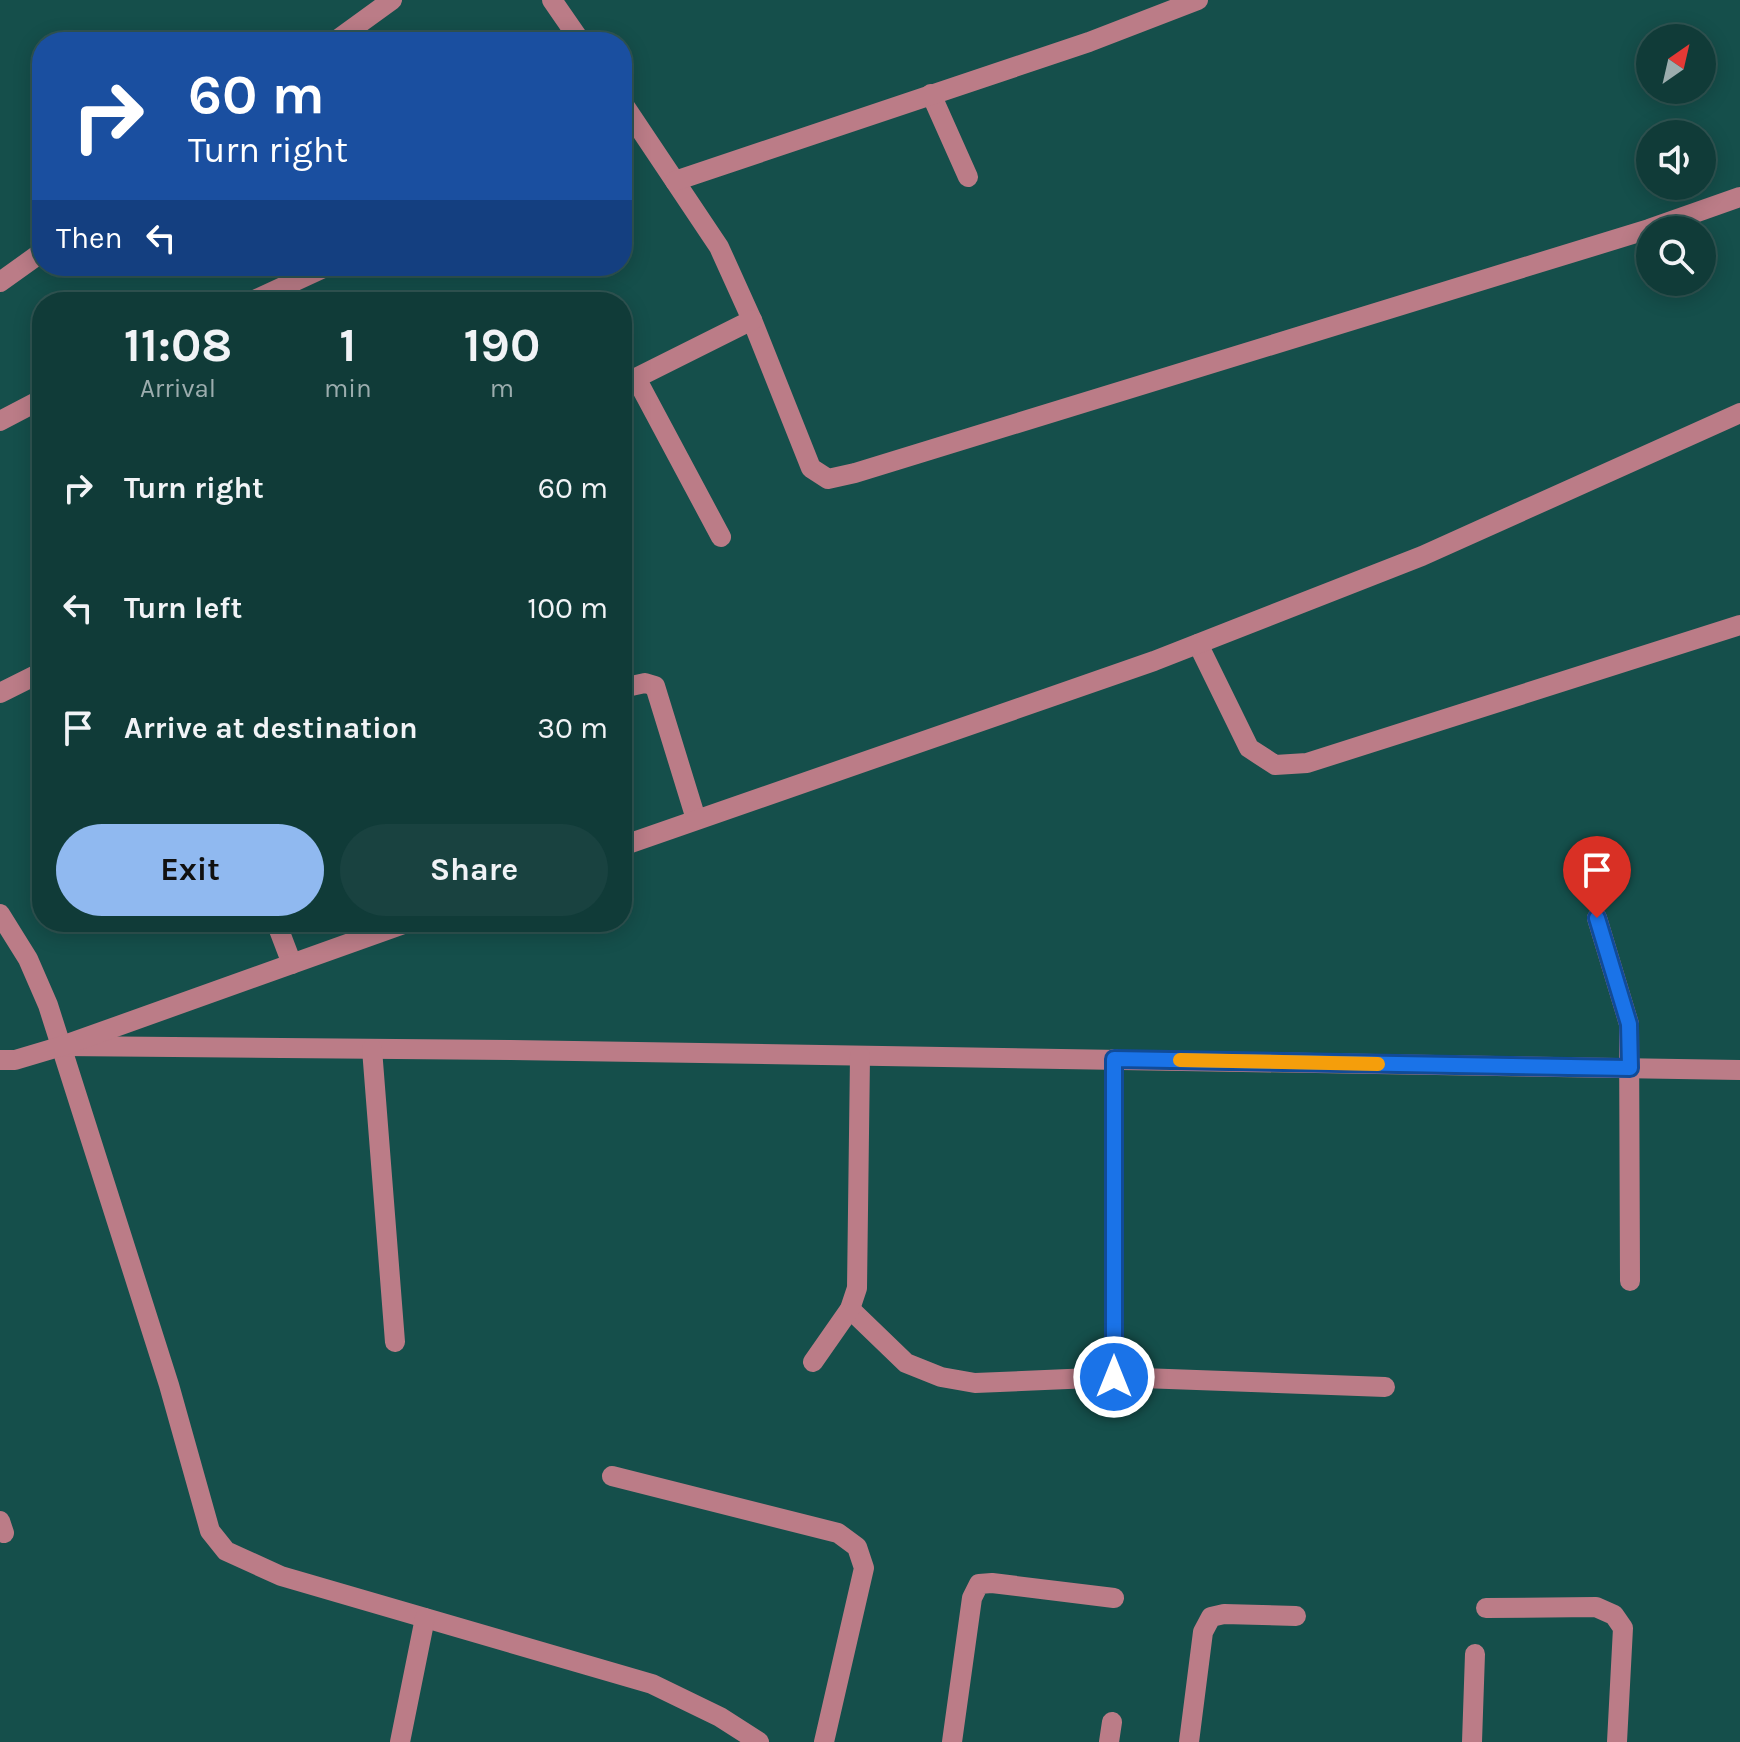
<!DOCTYPE html>
<html lang="en">
<head>
<meta charset="utf-8">
<style>
  :root { --surface:#103b38; --page:#194240; --text:#f1f3f6; --muted:#9cadae; --line:#305553; --accent:#90b9f0 }
  body { margin:0; font-family:Karla,sans-serif; background:var(--page); color:var(--text); height:100vh; display:flex; flex-direction:column; font-size:30px; white-space:nowrap }
  * { box-sizing:border-box; margin:0 }
  p { font-size:26px; color:var(--muted) }
  .icon { flex:none; width:44px; height:44px; fill:none; stroke:currentColor; stroke-width:2; stroke-linecap:round; stroke-linejoin:round }
  .map { position:relative; flex:1; overflow:hidden }
  .panel { position:absolute; left:32px; top:292px; width:600px; height:640px; display:flex; flex-direction:column; background:var(--surface); border-radius:32px; box-shadow:0 4px 20px #0003,0 0 0 2px var(--line) }
  .panel>* { flex:none }
  .banner { position:absolute; left:32px; top:32px; width:600px; height:244px; border-radius:32px; box-shadow:0 4px 20px #0003,0 0 0 2px var(--line); background:#1a4fa0; color:#fff; overflow:hidden }
  .needle { width:52px; rotate:34deg }
  .fabs { position:absolute; left:1636px; top:24px; display:grid; gap:16px }
  .fabs a { display:grid; place-items:center; width:80px; height:80px; border-radius:50%; background:var(--surface); box-shadow:0 4px 20px #0003,0 0 0 2px var(--line); font-size:40px }
  .pin { position:absolute; display:grid; place-items:center; width:68px; height:68px; color:#fff; margin:-82px -34px; border-radius:50% 50% 50% 0; rotate:-45deg; box-shadow:0 0 8px #0007 }
  .pin .icon { rotate:45deg }
  .me { position:absolute; width:88px; margin:-44px; rotate:0deg; stroke-linejoin:round; filter:drop-shadow(0 0 6px #0008) }
  .turn { display:flex; align-items:center; gap:28px; height:168px; padding:0 24px; font-size:36px }
  .turn .icon { width:104px; height:104px; stroke-width:2.5 }
  .turn b { display:block; font-size:56px; line-height:68px }
  .then { display:flex; align-items:center; height:76px; padding:0 24px; background:#0003; gap:16px; font-size:30px }
  .eta { display:flex; justify-content:space-evenly; align-items:center; height:136px; text-align:center }
  .eta b { font-size:48px; font-weight:700; line-height:56px }
  .button { display:flex; gap:16px; margin-top:auto; padding:16px 24px }
  .button a { flex:1; height:92px; border-radius:48px; background:var(--accent); color:#111; font-size:32px; font-weight:700; line-height:92px; text-align:center }
  .button a+a { background:var(--page); color:var(--text) }
  ul { padding:0; list-style:none }
  li { display:flex; align-items:center; gap:24px; height:120px; padding:0 24px }
  li div { flex:1 }
  li b { display:block; font-size:30px }
  li em { font-style:normal }
  .map>svg:first-child { display:block }
  .lines { fill:none; stroke-linecap:round; stroke-linejoin:round }
  .minor { stroke:#bb7c87; stroke-width:20 }
  .route-casing { stroke:#114b97; stroke-width:20 }
  .route { stroke:#1a73e8; stroke-width:14 }
  .slow { stroke:#f59e0b; stroke-width:14 }
</style>
</head>
<body>
<div class="map">
<svg width="1740" height="1742" viewBox="0 0 1740 1742">
  <rect width="100%" height="100%" fill="#154f4b"/>
  <g class="lines">
    <!-- minor -->
    <g class="minor">
      <polyline points="552,0 581,42"/>
      <polyline points="334,42 392,0"/>
      <polyline points="931,94 968,177"/>
      <polyline points="622,102 719,247 752,320 811,468 828,479 855,473 1649,229 1740,197"/>
      <polyline points="675,181 1089,42 1198,0"/>
      <polyline points="0,282 42,252"/>
      <polyline points="250,302 328,266"/>
      <polyline points="636,378 721,537"/>
      <polyline points="622,385 752,320"/>
      <polyline points="0,421 42,399"/>
      <polyline points="1198,644 1249,748 1275,765 1307,763 1740,625"/>
      <polyline points="622,688 645,683 655,686 696,819"/>
      <polyline points="0,693 42,672"/>
      <polyline points="622,846 1154,661 1422,556 1740,413"/>
      <polyline points="0,914 28,959 48,1005 169,1385 210,1531 226,1551 281,1576 652,1684 720,1717 759,1742"/>
      <polyline points="1597,918 1629,1024 1630,1281"/>
      <polyline points="276,922 292,964"/>
      <polyline points="62,1046 511,1050 1740,1070"/>
      <polyline points="372,1049 395,1342"/>
      <polyline points="1114,1059 1114,1377"/>
      <polyline points="0,1060 15,1060 62,1046 409,922"/>
      <polyline points="850,1309 906,1363 941,1377 975,1383 1114,1377 1385,1387"/>
      <polyline points="813,1362 850,1309 857,1288 860,1056"/>
      <polyline points="612,1476 838,1533 857,1547 864,1568 824,1742"/>
      <polyline points="0,1521 4,1533"/>
      <polyline points="1486,1608 1596,1607 1614,1615 1623,1628 1617,1742"/>
      <polyline points="400,1742 425,1618"/>
      <polyline points="952,1742 972,1598 979,1584 992,1583 1114,1598"/>
      <polyline points="1109,1742 1112,1722"/>
      <polyline points="1189,1742 1203,1632 1211,1617 1224,1614 1296,1616"/>
      <polyline points="1472,1742 1475,1654"/>
    </g>
  </g>
  <g class="lines">
    <!-- route casing -->
    <g class="route-casing">
      <polyline id="route" points="1114,1377 1114,1059 1630,1068 1629,1024 1597,918"/>
    </g>
    <!-- route -->
    <use href="#route" class="route"/>
    <!-- slow -->
    <polyline class="slow" points="1180,1060 1378,1064"/>
  </g>
</svg>
<div class="fabs">
<a><svg class="needle" viewBox="-14 -14 28 28"><path d="M0-13l5 13h-10z" fill="#e53935"/><path d="M0 13l5-13h-10z" fill="#9cadae"/></svg></a>
<a><svg class="icon" aria-label="sound" viewBox="0 0 24 24"><path d="M4 9h4l5-4v14l-5-4H4zM17 9q2 3 0 6"/></svg></a>
<a><svg class="icon" aria-label="search" viewBox="0 0 24 24"><circle cx="10" cy="10" r="6"/><path d="M15 15l6 6"/></svg></a>
</div>
<div class="pin" style="left:1597px;top:918px;background:#d93025"><svg class="icon" aria-label="arrive" viewBox="0 0 24 24"><path d="M6 21V4h12l-3 4 3 4H6"/></svg></div>
<svg class="me" style="left:1114px;top:1377px" viewBox="-20 -20 40 40"><circle r="17" fill="#1a73e8" stroke="#fff" stroke-width="3"/><path d="M0-11L8 9 0 5-8 9z" fill="#fff"/></svg>
<div class="banner">
<div class="turn"><svg class="icon" aria-label="right" viewBox="0 0 24 24"><path d="M7 20v-9h11M14 6l5 5-5 5"/></svg><div><b>60 m</b>Turn right</div></div>
<div class="then">Then<svg class="icon" aria-label="left" viewBox="0 0 24 24"><path d="M17 20v-9H6M10 6l-5 5 5 5"/></svg></div>
</div>
<section class="panel">
<div class="eta">
<div><b>11:08</b><p>Arrival</p></div>
<div><b>1</b><p>min</p></div>
<div><b>190</b><p>m</p></div>
</div>
<ul>
<li><svg class="icon" aria-label="right" viewBox="0 0 24 24"><path d="M7 20v-9h11M14 6l5 5-5 5"/></svg><div><b>Turn right</b></div><em>60 m</em></li>
<li><svg class="icon" aria-label="left" viewBox="0 0 24 24"><path d="M17 20v-9H6M10 6l-5 5 5 5"/></svg><div><b>Turn left</b></div><em>100 m</em></li>
<li><svg class="icon" aria-label="arrive" viewBox="0 0 24 24"><path d="M6 21V4h12l-3 4 3 4H6"/></svg><div><b>Arrive at destination</b></div><em>30 m</em></li>
</ul>
<div class="button"><a>Exit</a><a>Share</a></div>
</section>
</div>
</body>
</html>
